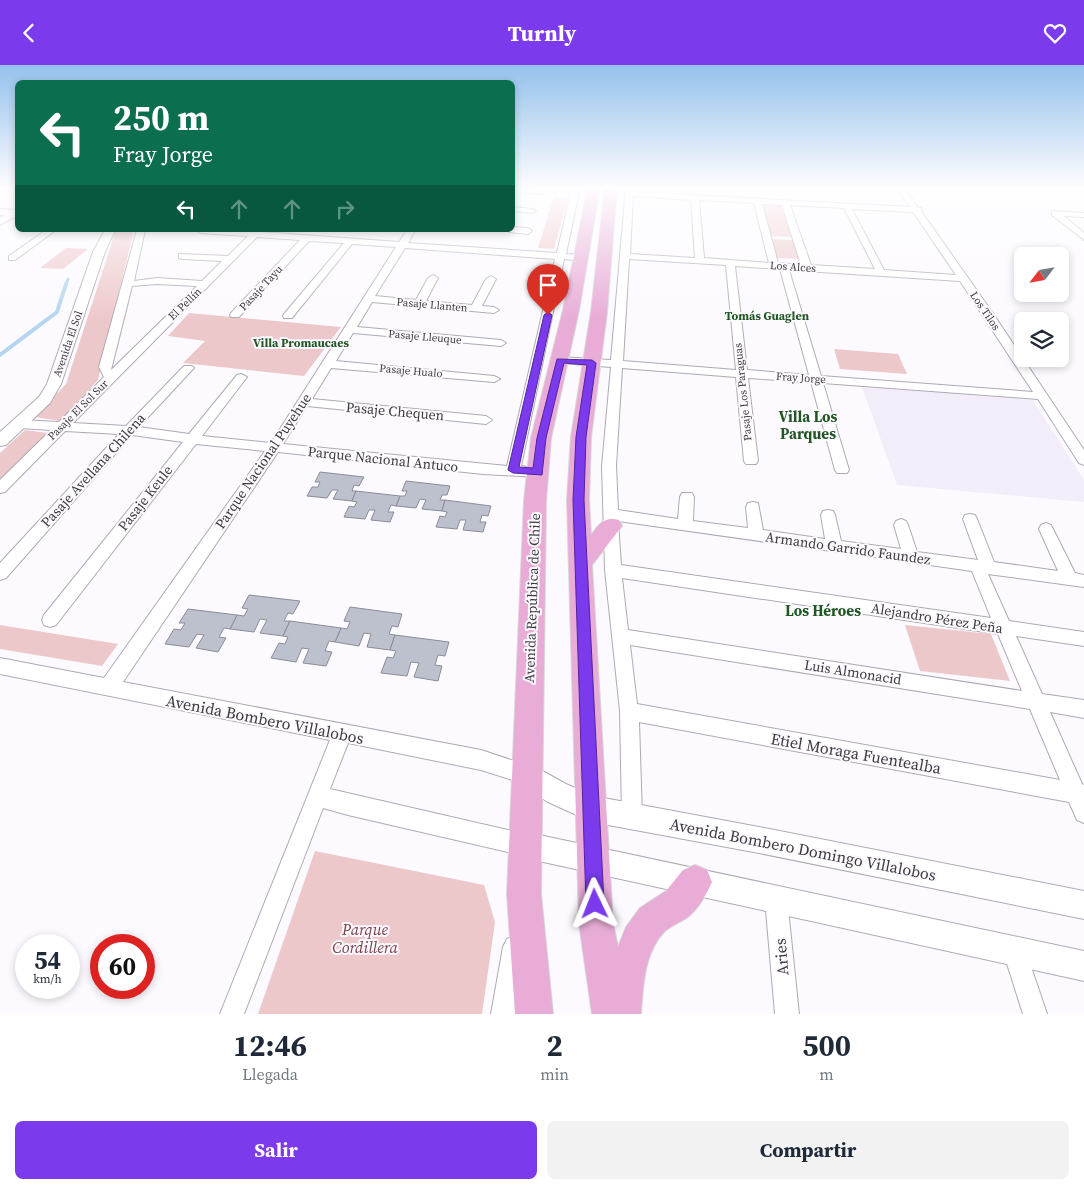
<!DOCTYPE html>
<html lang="es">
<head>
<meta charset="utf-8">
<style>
  :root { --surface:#fff; --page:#f2f2f3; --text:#1f2937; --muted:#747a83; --accent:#7c3aed }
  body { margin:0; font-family:"Source Serif 4",serif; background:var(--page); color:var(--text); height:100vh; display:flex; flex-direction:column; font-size:19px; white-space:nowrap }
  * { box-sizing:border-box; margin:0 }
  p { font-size:16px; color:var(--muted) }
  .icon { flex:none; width:28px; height:28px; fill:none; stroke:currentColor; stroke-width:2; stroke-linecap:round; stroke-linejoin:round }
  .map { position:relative; height:949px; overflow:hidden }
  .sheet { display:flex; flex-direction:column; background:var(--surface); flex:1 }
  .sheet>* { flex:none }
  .top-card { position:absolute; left:15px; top:15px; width:500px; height:152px; border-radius:8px; box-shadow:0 2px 8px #0003; background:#0b6e4f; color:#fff; overflow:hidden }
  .needle { width:32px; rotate:239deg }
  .buttons { position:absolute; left:1014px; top:182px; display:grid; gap:10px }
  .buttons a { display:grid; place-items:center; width:55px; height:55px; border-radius:8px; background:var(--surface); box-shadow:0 2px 8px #0003; font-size:25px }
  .speed { position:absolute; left:15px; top:869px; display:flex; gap:10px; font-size:25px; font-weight:700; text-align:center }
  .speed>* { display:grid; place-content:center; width:65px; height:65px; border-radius:50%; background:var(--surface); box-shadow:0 2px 8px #0003; line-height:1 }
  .speed small { font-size:12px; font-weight:400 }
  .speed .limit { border:8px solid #d22; background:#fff; color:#111 }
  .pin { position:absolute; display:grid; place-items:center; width:42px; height:42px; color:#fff; margin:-51px -21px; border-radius:50% 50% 50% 0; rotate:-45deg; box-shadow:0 0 5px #0007 }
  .pin .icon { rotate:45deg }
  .me { position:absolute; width:55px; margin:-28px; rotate:358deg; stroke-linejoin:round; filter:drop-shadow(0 0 4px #0008) }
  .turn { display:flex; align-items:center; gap:18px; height:105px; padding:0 15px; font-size:22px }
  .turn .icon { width:65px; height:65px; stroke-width:2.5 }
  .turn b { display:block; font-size:35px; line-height:42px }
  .lanes { display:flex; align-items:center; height:48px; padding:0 15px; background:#0003; justify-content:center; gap:25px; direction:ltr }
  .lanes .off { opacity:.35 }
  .eta { display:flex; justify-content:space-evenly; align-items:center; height:85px; text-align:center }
  .eta b { font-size:30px; font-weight:700; line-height:35px }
  .cta { display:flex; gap:10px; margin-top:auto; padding:10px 15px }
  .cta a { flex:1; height:58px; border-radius:8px; background:var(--accent); color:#fff; font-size:20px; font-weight:700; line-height:58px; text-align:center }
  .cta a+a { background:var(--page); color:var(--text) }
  header { display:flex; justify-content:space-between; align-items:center; height:65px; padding:0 15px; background:var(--accent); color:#fff; font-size:22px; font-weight:700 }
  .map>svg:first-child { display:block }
  .built { fill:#f3edf9 }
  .green { fill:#edc8cb }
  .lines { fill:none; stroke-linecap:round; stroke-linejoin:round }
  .stream-far1 { stroke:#b4d5ef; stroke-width:3 }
  .stream { stroke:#b4d5ef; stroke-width:4 }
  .building { fill:#bdc0cd; stroke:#8a8d99 }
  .minor-casing { stroke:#aea9b4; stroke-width:2 }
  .tertiary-casing { stroke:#aea9b4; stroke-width:2 }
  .primary-casing { stroke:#d8d8d9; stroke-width:2 }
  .minor { fill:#fff; fill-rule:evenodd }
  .tertiary { fill:#fff; fill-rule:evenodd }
  .primary { fill:#e8acd6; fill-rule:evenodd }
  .route { fill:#7c3aed; stroke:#51269a }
  .labels { text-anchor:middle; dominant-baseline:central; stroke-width:4; stroke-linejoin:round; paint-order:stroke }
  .far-street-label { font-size:11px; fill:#3e3b40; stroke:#fcfaff }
  .far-neighbourhood-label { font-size:12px; font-weight:bold; fill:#1f5622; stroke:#fcfaff }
  .street-label { font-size:14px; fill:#3e3b40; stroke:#fcfaff }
  .neighbourhood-label { font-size:15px; font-weight:bold; fill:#1f5622; stroke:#fcfaff }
  .near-street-label { font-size:16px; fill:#3e3b40; stroke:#fcfaff }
  .near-park-label { font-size:16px; font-style:italic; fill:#7b4149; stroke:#fcfaff }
</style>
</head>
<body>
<header><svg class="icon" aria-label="back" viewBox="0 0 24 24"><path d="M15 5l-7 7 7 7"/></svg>Turnly<svg class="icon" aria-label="heart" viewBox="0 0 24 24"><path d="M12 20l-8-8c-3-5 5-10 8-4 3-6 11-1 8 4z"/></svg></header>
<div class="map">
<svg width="1084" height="949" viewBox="0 0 1084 949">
  <rect width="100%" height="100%" fill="#fcfaff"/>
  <!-- built -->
  <polygon class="built" points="862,322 1033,335 1084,415 1084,437 897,420"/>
  <!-- green -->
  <g class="green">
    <polygon points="554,132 568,133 554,184 538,183"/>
    <polygon points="760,139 780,140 792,172 771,171"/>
    <polygon points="116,165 134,165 98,315 61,356 35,352 66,319"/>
    <polygon points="771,174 794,175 800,194 776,193"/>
    <polygon points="66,183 88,184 63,204 40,203"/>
    <polygon points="189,248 341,262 304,311 183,298 205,276 168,271"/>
    <polygon points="834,284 898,289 907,309 840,304"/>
    <polygon points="25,365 48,368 0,414 0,388"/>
    <polygon points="0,560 118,579 102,601 0,584"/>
    <polygon points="905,560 991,569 1010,616 920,606"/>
    <polygon points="315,786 484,820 495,857 482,949 258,949"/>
  </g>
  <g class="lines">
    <!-- stream-far1 -->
    <polyline class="stream-far1" points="66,221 68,214"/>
    <!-- stream -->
    <polyline class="stream" points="0,290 57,247 66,219"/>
  </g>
  <!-- building -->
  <g class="building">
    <polygon points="320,407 364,412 359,421 354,420 352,426 356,426 352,436 333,434 338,425 332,425 327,433 307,431 312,422 318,422 320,417 315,417"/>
    <polygon points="406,416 450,421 447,430 442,430 440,435 445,435 442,446 422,444 426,435 420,434 416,443 396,441 400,431 405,431 407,426 402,426"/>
    <polygon points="356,426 400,431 396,441 391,440 388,447 394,447 390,457 371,455 375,445 369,445 365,454 344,452 349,441 354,442 357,437 352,436"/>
    <polygon points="445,435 491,441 488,451 482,450 480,457 486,457 483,467 463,465 466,455 460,455 457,464 436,462 440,451 445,452 447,447 442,446"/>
    <polygon points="249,530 300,536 293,549 288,548 284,556 290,556 283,571 260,568 267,555 260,554 254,567 230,564 237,550 244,551 248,544 242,543"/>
    <polygon points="350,542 402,549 398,562 392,561 389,569 395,570 390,585 367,582 371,569 364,568 359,581 335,577 341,563 347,564 350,557 344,556"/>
    <polygon points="188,544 237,550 230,564 224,563 219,572 226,573 218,587 196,583 204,570 197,569 189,582 165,579 174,564 181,565 185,558 179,558"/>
    <polygon points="290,556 341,563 335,577 329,576 325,586 332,587 326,601 303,598 309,584 302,583 296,597 271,593 279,578 285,579 288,572 283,571"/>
    <polygon points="395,570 449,577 445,591 438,590 435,600 442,601 438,616 414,612 419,598 411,597 407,611 381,608 387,592 393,593 396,586 390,585"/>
  </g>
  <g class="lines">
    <!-- minor casing -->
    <g class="minor-casing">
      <g id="minor">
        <polygon points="0,122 4,122 4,123 0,125"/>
        <path d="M 572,122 L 580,122 L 566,189 L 582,190 L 587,193 L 582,196 L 564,194 L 521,401 L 543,404 L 545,407 L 543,410 L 538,412 L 483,409 L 278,387 L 123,617 L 481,685 L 535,703 L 538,710 L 535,717 L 528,720 L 481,705 L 348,678 L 330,724 L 525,769 L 533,772 L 536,780 L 533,788 L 525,791 L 348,750 L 323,743 L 244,949 L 220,949 L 330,675 L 0,609 L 0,593 L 104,613 L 265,386 L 196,379 L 56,560 L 50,562 L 44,560 L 42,555 L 44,550 L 183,377 L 132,370 L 6,513 L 0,515 L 0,498 L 119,369 L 65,366 L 5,427 L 0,428 L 0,415 L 51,365 L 20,363 L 14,359 L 20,355 L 59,357 L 104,312 L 99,302 L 137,165 L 145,165 L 134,216 L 157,213 L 202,216 L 222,196 L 182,194 L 179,193 L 179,189 L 228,191 L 248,171 L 200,168 L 196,165 L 263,165 L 262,167 L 399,177 L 407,165 L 415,165 L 408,178 L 557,188 ZM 257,172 L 300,175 L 231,248 L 230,250 L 231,252 L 239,252 L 309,176 L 344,178 L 284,249 L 283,251 L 284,253 L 292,253 L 352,179 L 396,182 L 271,378 L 202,371 L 247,312 L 241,309 L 237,310 L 189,369 L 139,362 L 192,305 L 194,303 L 192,301 L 184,301 L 126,361 L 73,358 ZM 405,183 L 555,194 L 507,401 L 283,379 L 307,341 L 486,359 L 492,355 L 486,351 L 312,334 L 331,303 L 494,317 L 500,314 L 494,311 L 336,296 L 353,268 L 501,281 L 506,278 L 501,275 L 357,262 L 372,237 L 494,248 L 499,245 L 494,242 L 482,241 L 496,214 L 491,211 L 486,214 L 472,240 L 426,236 L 438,213 L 433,210 L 428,213 L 416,235 L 375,231 ZM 157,219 L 197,221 L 111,305 L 132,221 Z"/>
        <path d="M 626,122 L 634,122 L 634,127 L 910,142 L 896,122 L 904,122 L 918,143 L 921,143 L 921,146 L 992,247 L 1084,385 L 1084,400 L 1079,398 L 1038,334 L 823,318 L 849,405 L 847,408 L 837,408 L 835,405 L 811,317 L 748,313 L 758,396 L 756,399 L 746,399 L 744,396 L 736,312 L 622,303 L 616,401 L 618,445 L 678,454 L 680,432 L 682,428 L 692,428 L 694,432 L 693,456 L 748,463 L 746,442 L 748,438 L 753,437 L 758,438 L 763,465 L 825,474 L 821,450 L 823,446 L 828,445 L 833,446 L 835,450 L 841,476 L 901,484 L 894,460 L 896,456 L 901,454 L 906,456 L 908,460 L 917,487 L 978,495 L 963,454 L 965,450 L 970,449 L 975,450 L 977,454 L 994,497 L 1058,506 L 1039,464 L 1041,460 L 1046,458 L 1051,460 L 1075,508 L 1084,510 L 1084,522 L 988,509 L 1009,556 L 1084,567 L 1084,581 L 1016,571 L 1042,629 L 1084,635 L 1084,653 L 1050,647 L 1082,719 L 1084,720 L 1084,758 L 1077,755 L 1069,737 L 639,657 L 642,751 L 639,758 L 632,761 L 625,758 L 622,751 L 620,646 L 605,505 L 602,401 L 611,302 L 560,298 L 554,295 L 560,292 L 611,295 ZM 633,131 L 691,135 L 695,193 L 630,189 ZM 699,135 L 754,138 L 769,198 L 704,193 ZM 762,139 L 782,140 L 801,200 L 778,198 ZM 790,140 L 844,143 L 875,204 L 811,200 ZM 852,144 L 913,147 L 956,210 L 884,205 ZM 629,194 L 726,200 L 736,305 L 623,296 ZM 735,201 L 780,204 L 809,310 L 747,305 ZM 789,205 L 960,216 L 1033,327 L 821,311 ZM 618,456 L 972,506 L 991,553 L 621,500 ZM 622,513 L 998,569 L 1022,626 L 628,565 ZM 630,580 L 1030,644 L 1060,715 L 637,639 Z"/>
        <polygon points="512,123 541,125 545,127 541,129 512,127"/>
        <polygon points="512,142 532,144 536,146 532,148 512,146"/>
        <polygon points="18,144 18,150 0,160 0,153"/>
        <polygon points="1052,146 1084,148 1084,152 1064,151 1084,168 1084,175 1052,150"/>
        <polygon points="512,162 528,163 532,166 528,169 509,167 508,165 512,165"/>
        <polygon points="46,165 56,165 15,195 9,195 9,191"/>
        <polygon points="776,823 784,826 787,834 799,949 775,949 765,834 768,826"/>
        <polygon points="515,870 523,874 527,882 515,949 491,949 503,882 507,874"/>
        <polygon points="1015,874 1023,878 1047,949 1023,949 1003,886 1007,878"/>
      </g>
    </g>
    <!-- tertiary casing -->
    <g class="tertiary-casing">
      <g id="tertiary">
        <polygon points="0,144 18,145 18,151 0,150"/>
        <polygon points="105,165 115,165 105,187 61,319 50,338 6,380 0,381 0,367 39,332 47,319 93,187"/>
        <polygon points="528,698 566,719 593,731 759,762 1084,826 1084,854 759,788 592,757 548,737 519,719 516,710 519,701"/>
        <polygon points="525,767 1084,886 1084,916 525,793 516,789 512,780 516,771"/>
      </g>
    </g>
    <!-- primary casing -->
    <g class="primary-casing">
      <g id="primary">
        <polygon points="588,122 600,122 579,245 551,373 546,436 541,829 553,949 515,949 507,829 524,436 531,373 563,245"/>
        <path d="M 605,122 L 617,122 L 607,247 L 591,372 L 589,435 L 591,470 C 599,460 604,451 619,455 L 622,461 L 592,500 L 613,858 L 618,882 L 626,862 L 640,843 L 666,826 L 683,805 L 695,800 L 707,805 L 712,817 C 706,830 697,846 685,854 C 678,858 671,861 665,866 C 644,887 643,921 641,949 L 592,949 L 579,858 L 567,435 L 571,372 L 591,247 Z"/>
      </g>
    </g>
    <!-- minor -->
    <use href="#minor" class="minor"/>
    <!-- tertiary -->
    <use href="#tertiary" class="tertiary"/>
    <!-- primary -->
    <use href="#primary" class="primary"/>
  </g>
  <!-- sky -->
  <linearGradient id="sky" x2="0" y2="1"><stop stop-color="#93c1eb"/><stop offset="0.48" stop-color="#fefdff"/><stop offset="1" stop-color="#fefdff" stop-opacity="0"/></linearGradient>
  <rect width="1084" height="255" fill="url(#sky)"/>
  <!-- route -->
  <polygon class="route" points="548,247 552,250 519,402 533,403 537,373 557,294 592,295 596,298 586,372 584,435 604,839 601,845 595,847 589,845 586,839 573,435 576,372 587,300 564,298 546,373 542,410 513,408 508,405 544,250"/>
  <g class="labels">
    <!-- far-street labels -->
    <g class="far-street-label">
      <text transform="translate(793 202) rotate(4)">Los Alces</text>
      <text transform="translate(261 223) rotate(-47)">Pasaje Tayu</text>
      <text transform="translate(185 239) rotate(-44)">El Pellín</text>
      <text transform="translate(432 240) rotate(5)">Pasaje Llanten</text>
      <text transform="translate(985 246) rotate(56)">Los Tilos</text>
      <text transform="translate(425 272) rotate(5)">Pasaje Lleuque</text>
      <text transform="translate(68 279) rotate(-71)">Avenida El Sol</text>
      <text transform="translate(411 306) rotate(5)">Pasaje Hualo</text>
      <text transform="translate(801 313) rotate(4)">Fray Jorge</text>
      <text transform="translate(743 327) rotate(-96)">Pasaje Los Paraguas</text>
      <text transform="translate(78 345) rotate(-45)">Pasaje El Sol Sur</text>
    </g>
    <!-- far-neighbourhood labels -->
    <g class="far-neighbourhood-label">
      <text x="767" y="251">Tomás Guaglen</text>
      <text x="301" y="278">Villa Promaucaes</text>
    </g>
    <!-- street labels -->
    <g class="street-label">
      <text transform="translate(395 346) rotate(5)">Pasaje Chequen</text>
      <text transform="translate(383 394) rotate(6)">Parque Nacional Antuco</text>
      <text transform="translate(263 396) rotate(-56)">Parque Nacional Puyehue</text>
      <text transform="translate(93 405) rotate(-48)">Pasaje Avellana Chilena</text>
      <text transform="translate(145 433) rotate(-52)">Pasaje Keule</text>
      <text transform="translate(848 483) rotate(8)">Armando Garrido Faundez</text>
      <text transform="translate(532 533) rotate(-88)">Avenida República de Chile</text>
      <text transform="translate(937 553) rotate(9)">Alejandro Pérez Peña</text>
      <text transform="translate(853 607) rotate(9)">Luis Almonacid</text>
    </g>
    <!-- neighbourhood labels -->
    <g class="neighbourhood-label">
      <text x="808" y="351">Villa Los<tspan x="808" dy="17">Parques</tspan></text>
      <text x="823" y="545">Los Héroes</text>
    </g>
    <!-- near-street labels -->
    <g class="near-street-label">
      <text transform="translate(265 654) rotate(11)">Avenida Bombero Villalobos</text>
      <text transform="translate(856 688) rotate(10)">Etiel Moraga Fuentealba</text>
      <text transform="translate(803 784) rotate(11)">Avenida Bombero Domingo Villalobos</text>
      <text transform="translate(781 892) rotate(-95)">Aries</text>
    </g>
    <!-- near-park labels -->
    <g class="near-park-label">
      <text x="365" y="864">Parque<tspan x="365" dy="18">Cordillera</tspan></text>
    </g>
  </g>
</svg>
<div class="buttons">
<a><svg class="needle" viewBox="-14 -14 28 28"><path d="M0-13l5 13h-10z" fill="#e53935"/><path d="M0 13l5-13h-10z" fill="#747a83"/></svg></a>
<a><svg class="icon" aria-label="layers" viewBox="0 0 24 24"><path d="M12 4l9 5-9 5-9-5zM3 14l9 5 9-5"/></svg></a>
</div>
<div class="speed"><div>54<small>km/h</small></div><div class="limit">60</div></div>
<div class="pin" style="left:548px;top:250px;background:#d93025"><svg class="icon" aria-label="arrive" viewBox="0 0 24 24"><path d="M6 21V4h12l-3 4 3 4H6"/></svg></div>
<svg class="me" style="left:595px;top:839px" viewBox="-20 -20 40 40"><path d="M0-17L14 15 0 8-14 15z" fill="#7c3aed" stroke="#fff" stroke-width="4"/></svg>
<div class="top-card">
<div class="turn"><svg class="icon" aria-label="left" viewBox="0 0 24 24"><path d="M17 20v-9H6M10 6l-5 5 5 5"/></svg><div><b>250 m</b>Fray Jorge</div></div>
<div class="lanes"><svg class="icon" aria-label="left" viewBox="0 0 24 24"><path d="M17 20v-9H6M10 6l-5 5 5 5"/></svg><svg class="icon off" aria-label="ahead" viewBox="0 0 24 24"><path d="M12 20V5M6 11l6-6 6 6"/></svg><svg class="icon off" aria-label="ahead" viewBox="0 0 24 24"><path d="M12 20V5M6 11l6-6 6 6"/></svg><svg class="icon off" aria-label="right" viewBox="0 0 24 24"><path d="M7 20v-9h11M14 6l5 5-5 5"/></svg></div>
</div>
</div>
<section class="sheet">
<div class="eta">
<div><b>12:46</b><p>Llegada</p></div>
<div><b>2</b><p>min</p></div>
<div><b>500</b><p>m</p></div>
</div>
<div class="cta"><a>Salir</a><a>Compartir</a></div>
</section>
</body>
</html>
